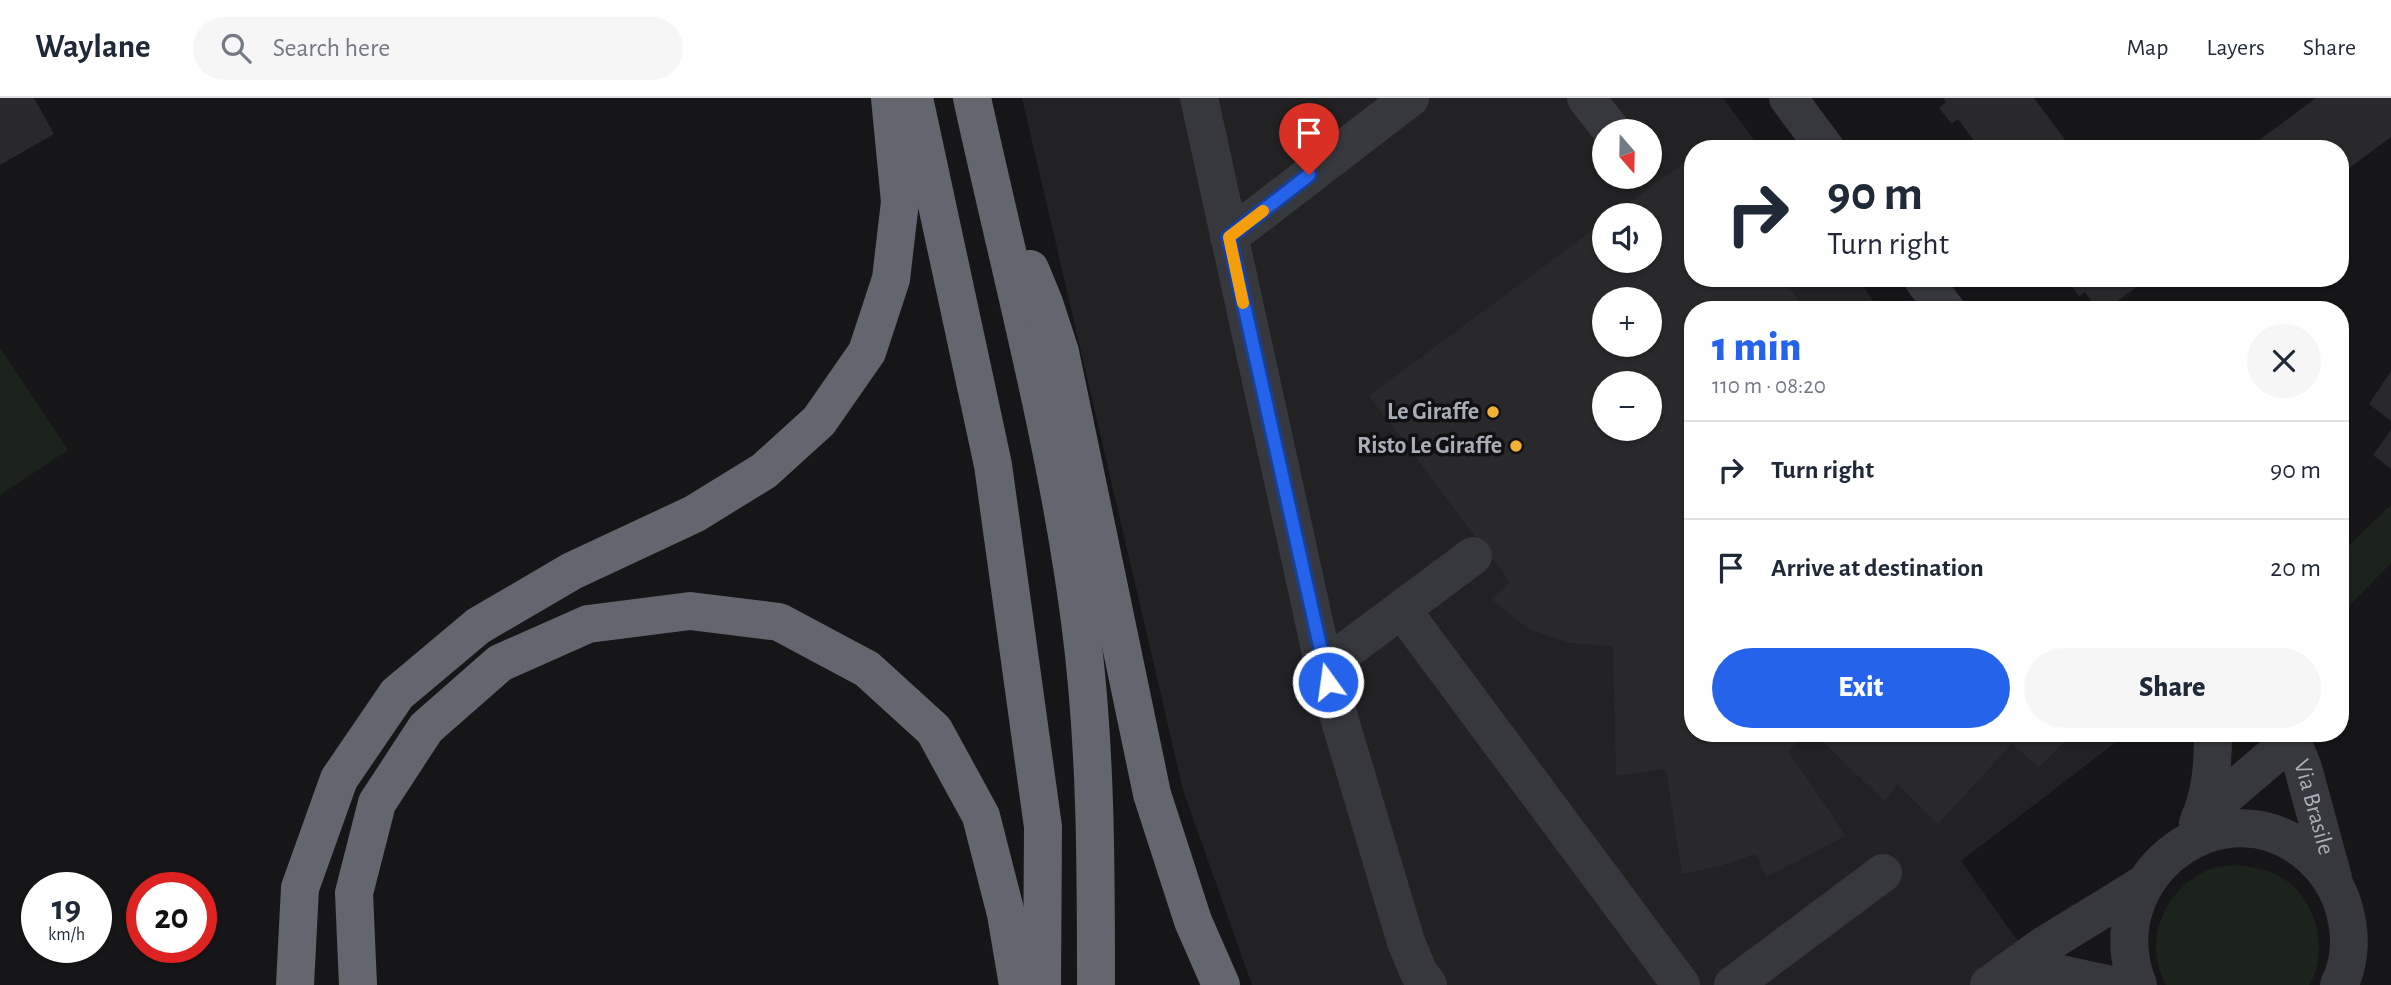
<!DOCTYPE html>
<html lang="en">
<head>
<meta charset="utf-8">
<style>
  :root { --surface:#fff; --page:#f6f6f7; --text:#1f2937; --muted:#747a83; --line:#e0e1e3; --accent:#2563eb }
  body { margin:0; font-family:"Alegreya Sans",sans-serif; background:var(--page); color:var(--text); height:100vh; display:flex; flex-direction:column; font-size:26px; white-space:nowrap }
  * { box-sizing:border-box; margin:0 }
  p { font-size:23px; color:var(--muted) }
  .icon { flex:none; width:38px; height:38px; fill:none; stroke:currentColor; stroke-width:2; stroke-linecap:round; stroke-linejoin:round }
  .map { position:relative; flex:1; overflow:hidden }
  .panel { position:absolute; left:1684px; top:203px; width:665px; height:441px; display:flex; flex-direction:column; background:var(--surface); border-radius:28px; box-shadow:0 2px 5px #0004 }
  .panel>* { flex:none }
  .hud { position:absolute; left:1684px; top:42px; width:665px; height:147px; border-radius:28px; box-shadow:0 2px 5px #0004; background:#fff; color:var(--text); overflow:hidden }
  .needle { width:46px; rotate:160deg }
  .fabs { position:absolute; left:1592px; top:21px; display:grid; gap:14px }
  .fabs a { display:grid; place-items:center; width:70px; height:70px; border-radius:50%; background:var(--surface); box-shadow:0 2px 5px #0004; font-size:35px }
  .speed { position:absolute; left:21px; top:774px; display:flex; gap:14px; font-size:35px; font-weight:700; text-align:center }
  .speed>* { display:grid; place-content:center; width:91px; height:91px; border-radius:50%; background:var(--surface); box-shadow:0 2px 5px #0004; line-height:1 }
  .speed small { font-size:18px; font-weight:400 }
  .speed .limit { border:10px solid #d22; background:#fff; color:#111 }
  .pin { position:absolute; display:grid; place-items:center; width:60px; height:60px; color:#fff; margin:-72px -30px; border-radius:50% 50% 50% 0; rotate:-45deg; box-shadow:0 0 7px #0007 }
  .pin .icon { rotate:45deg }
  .me { position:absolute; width:77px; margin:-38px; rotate:346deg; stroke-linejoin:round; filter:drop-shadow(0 0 5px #0008) }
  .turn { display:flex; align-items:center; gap:24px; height:147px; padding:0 28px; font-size:32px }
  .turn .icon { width:91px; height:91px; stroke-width:2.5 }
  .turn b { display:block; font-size:49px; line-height:60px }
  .round { display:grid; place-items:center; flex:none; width:74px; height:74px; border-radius:37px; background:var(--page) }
  .summary { display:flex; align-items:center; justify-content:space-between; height:119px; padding:0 28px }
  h1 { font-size:42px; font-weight:800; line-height:52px; color:var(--accent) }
  .primary-button { display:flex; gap:14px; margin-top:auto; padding:14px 28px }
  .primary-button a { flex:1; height:80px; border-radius:42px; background:var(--accent); color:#fff; font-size:28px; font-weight:800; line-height:80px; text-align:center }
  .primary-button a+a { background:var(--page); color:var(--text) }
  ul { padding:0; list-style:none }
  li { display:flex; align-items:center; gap:21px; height:98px; padding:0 28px; border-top:2px solid var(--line) }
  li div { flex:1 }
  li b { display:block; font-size:26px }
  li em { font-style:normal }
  header { display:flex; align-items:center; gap:42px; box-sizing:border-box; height:98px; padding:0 35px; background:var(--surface); border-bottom:2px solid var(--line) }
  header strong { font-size:33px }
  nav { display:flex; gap:38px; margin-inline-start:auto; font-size:24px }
  .search { width:490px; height:63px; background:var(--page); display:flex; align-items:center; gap:18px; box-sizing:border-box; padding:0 24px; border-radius:38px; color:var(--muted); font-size:26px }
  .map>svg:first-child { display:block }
  .built { fill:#222225; fill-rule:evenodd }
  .green { fill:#1c231d }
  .building { fill:#29292c; fill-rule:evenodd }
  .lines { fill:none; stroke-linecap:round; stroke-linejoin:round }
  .minor { stroke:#37383d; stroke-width:38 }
  .highway { stroke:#63666e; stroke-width:38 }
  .route-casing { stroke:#184099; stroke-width:18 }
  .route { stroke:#2563eb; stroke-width:12 }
  .slow { stroke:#f59e0b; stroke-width:12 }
  .poi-dot { fill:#f2b134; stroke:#111113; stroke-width:2.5 }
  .labels { text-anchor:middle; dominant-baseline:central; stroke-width:7; stroke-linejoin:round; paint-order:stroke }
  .poi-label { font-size:24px; font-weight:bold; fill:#a8adb8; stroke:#111113; text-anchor:end }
  .street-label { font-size:24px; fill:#a8adb8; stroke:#111113 }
</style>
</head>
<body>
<header>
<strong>Waylane</strong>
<div class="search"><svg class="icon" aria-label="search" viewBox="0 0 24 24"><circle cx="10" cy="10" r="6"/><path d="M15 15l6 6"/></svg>Search here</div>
<nav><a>Map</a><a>Layers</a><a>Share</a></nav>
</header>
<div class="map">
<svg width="2391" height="887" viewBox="0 0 2391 887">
  <rect width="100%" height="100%" fill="#161618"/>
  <!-- built -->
  <path class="built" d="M 1022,0 L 1723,0 L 1761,51 L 1692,51 L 1692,180 L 1857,180 L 1880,212 L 1692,212 L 1692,635 L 2128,635 L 1961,763 L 2049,887 L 1252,887 L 1183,692 ZM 1605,33 L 1650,33 L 1650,79 L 1605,79 ZM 1605,117 L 1650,117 L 1650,163 L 1605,163 ZM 1605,201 L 1650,201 L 1650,247 L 1605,247 ZM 1605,285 L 1650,285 L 1650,331 L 1605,331 Z"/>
  <!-- green -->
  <g class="green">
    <polygon points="0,250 68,352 0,397"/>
    <polygon points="2391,407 2391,465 2340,517 2340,456"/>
    <path d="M 2235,767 C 2252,769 2268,771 2282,780 C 2316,800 2330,854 2309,887 L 2166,887 C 2142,844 2164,791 2208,772 C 2216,769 2226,768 2235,767 Z"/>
  </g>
  <!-- building -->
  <g class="building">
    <polygon points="0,0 34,0 54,36 0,67"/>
    <polygon points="1943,0 2034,0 2072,51 1980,51 1958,21 1952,26 1939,10 1946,4"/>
    <polygon points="2316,0 2391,0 2391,39 2340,77 2340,51 2247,51"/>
    <path d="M 1692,59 L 1692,180 L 1782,180 L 1806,212 L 1692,212 L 1692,635 L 1808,635 L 1788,653 L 1846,738 L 1766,779 L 1756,756 L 1720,768 L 1682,776 L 1666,671 L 1616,678 L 1613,548 L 1569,545 L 1529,531 L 1491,501 L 1510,484 L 1369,298 L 1605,123 L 1605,163 L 1650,163 L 1650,117 L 1613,117 ZM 1605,201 L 1650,201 L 1650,247 L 1605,247 ZM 1605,285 L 1650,285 L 1650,331 L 1605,331 Z"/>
    <polygon points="2066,180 2148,180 2106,212 2098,212 2085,194 2079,198"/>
    <polygon points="2391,273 2391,323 2369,306"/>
    <polygon points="2391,332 2391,371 2373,357"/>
    <polygon points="1814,635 2073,635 2039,669 2012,646 1938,726 1897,686 1884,703"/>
  </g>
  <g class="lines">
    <!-- minor -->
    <g class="minor">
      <polyline points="1199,0 1324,569 1406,844 1419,875 1428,887"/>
      <polyline points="1586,0 1612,33"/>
      <polyline points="1788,0 1826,51"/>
      <polyline points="1229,139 1410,0"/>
      <polyline points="1922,180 1946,212"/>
      <polyline points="1402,512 1681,887"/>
      <polyline points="1324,569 1473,458"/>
      <path id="s1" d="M 2282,635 L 2297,655 L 2303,670 L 2333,780"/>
      <polyline points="2200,720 2289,644"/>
      <path d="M 2198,725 C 2211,696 2213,667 2213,635"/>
      <polyline points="2006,874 2047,873 2112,887"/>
      <polyline points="1733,887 1883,775"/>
      <polyline points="1989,887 2043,848 2144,786"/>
      <path d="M 2138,887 C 2094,777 2227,679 2313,760 C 2326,772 2336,787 2342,804 C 2351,831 2352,861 2339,887"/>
    </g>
    <!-- highway -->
    <g class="highway">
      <polyline points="914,0 993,367 1043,729 1042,887"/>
      <path d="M 972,0 C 1010,174 1057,346 1080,523 C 1096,644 1096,765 1096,887"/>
      <polyline points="1030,171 1044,205 1060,254 1152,696 1193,823 1221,887"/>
      <polyline points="295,887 300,790 339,681 397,596 478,528 572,473 694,416 764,373 819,323 867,254 891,181 900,104 890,0"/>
      <polyline points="358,887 354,795 377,705 426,630 500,565 588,526 690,513 779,524 867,571 934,632 981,718 1006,816 1018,887"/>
    </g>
  </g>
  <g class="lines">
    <!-- route casing -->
    <g class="route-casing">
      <polyline id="route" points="1309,77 1229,139 1328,584"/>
    </g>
    <!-- route -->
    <use href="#route" class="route"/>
    <!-- slow -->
    <polyline class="slow" points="1243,205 1229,139 1263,113"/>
  </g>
  <!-- markers -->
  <g class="poi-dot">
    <circle cx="1493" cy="314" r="7"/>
    <circle cx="1516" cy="348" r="7"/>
  </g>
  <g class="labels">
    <!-- poi labels -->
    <g class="poi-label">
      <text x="1479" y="314">Le Giraffe</text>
      <text x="1502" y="348">Risto Le Giraffe</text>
    </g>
    <!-- street labels -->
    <g class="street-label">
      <text stroke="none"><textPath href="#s1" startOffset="82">Via Brasile</textPath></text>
    </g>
  </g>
</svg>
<div class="fabs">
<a><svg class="needle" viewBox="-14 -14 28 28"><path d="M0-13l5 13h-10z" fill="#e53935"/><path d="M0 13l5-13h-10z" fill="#747a83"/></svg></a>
<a><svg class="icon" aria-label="sound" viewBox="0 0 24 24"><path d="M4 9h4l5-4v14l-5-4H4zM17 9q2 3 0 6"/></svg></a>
<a>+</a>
<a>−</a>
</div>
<div class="speed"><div>19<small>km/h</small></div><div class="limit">20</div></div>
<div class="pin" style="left:1309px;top:77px;background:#d93025"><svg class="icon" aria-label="arrive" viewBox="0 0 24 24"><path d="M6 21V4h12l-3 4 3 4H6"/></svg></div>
<svg class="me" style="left:1328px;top:584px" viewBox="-20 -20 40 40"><circle r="17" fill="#2563eb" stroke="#fff" stroke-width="3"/><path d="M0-11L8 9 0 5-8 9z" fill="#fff"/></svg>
<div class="hud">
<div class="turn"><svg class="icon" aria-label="right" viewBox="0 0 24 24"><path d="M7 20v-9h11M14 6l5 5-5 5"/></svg><div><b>90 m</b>Turn right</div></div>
</div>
<section class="panel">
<div class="summary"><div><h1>1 min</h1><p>110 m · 08:20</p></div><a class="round"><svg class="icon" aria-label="close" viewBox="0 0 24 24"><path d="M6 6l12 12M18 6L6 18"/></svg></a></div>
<ul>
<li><svg class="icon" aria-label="right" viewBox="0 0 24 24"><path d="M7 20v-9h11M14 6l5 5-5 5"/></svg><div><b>Turn right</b></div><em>90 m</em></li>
<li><svg class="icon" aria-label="arrive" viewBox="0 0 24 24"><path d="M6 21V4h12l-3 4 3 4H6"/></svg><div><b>Arrive at destination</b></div><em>20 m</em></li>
</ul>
<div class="primary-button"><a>Exit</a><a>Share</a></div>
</section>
</div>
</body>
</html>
